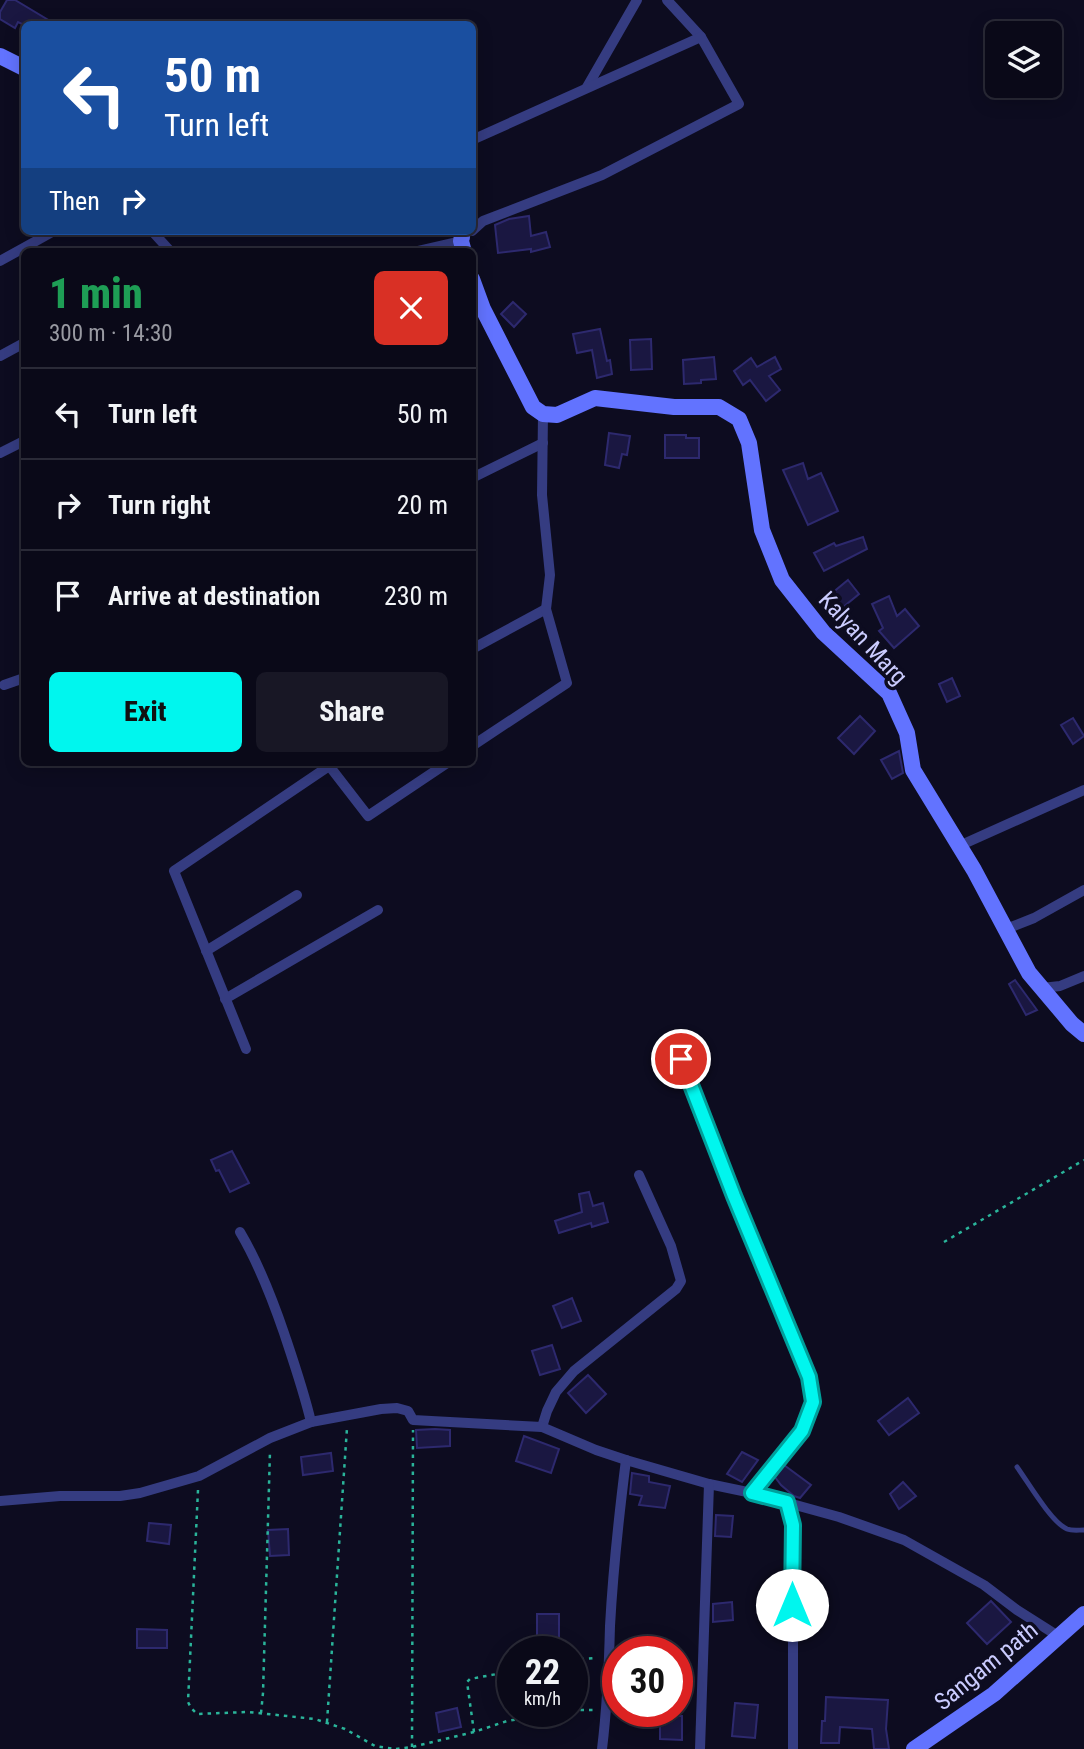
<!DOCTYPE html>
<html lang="en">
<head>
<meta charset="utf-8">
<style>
  :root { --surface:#0a0918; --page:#181725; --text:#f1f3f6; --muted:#999aa2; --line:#2a2a37; --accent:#00f6ee }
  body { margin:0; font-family:"Roboto Condensed",sans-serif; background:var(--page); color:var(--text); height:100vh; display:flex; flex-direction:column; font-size:26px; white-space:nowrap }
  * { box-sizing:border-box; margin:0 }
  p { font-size:23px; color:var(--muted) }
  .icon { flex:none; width:38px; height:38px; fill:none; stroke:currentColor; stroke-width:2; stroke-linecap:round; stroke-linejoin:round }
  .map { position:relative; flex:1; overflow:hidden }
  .side { position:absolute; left:21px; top:248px; width:455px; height:518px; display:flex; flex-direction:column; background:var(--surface); border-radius:10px; box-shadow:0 4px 18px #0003,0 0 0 2px var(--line) }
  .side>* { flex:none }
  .top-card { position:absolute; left:21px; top:21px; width:455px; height:214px; border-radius:10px; box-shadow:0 4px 18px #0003,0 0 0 2px var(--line); background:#1a4fa0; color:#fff; overflow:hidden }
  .tools { position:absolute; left:985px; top:21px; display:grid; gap:14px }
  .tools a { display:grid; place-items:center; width:77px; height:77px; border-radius:10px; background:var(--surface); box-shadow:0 4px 18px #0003,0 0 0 2px var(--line); font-size:35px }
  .speed { position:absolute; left:497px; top:1636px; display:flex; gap:14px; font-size:35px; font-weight:700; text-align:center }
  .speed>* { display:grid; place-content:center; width:91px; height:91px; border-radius:50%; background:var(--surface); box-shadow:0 4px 18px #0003,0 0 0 2px var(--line); line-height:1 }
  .speed small { font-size:18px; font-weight:400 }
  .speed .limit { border:10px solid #d22; background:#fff; color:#111 }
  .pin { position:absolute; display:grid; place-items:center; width:60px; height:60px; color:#fff; margin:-30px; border:4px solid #fff; border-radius:50%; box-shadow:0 2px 7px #0007 }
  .me { position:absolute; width:77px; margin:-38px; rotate:0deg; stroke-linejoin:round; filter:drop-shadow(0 0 5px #0008) }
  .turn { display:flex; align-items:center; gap:24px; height:147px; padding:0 28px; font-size:32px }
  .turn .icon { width:91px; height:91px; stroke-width:2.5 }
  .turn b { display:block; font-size:49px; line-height:60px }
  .then { display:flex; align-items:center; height:66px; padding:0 28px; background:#0003; gap:14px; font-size:26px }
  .round { display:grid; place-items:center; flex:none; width:74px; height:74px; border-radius:10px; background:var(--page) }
  .summary { display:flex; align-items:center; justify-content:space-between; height:119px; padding:0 28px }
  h1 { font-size:42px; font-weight:800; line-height:52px; color:#1e9e55 }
  .button { display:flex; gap:14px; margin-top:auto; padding:14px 28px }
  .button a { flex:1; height:80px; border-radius:10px; background:var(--accent); color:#111; font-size:28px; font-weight:800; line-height:80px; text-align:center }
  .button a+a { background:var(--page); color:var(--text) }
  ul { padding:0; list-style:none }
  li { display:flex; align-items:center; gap:21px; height:91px; padding:0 28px; border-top:2px solid var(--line) }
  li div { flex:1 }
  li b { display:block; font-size:26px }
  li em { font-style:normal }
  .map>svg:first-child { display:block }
  .building { fill:#1a1741; stroke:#2d296e; stroke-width:2 }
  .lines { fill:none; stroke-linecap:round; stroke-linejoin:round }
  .path { stroke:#2ab49a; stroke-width:2.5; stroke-dasharray:3.5 5; stroke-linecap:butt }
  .lane { stroke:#353c81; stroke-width:5 }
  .street { stroke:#353c81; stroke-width:10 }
  .secondary { stroke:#6273ff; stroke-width:16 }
  .route-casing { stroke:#00a09b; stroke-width:18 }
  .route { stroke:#00f6ee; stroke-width:12 }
  .labels { text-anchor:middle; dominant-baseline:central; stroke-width:7; stroke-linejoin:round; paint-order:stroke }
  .street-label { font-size:24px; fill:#cbccff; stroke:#0d0c20 }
</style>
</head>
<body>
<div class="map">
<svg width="1084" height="1749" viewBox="0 0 1084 1749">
  <rect width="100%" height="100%" fill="#0d0c20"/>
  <!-- building -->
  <g class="building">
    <polygon points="7,0 15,0 55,24 22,24 18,22 15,28 0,19 0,12"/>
    <polygon points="529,216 531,236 546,232 550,247 531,252 531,249 498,253 495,225 509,219"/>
    <polygon points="513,302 526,314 514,327 501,314"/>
    <polygon points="600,329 607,361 610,360 612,374 597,378 592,350 577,353 573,334"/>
    <polygon points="651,339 652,369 631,370 630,340"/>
    <polygon points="714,357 716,379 701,380 701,383 684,384 683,360"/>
    <polygon points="775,357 781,369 769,376 780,390 766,401 750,380 743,385 734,371 751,358 757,367"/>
    <polygon points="609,433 630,436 627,455 622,454 619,468 605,465"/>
    <polygon points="665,435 686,435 686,438 699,438 699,458 665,458"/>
    <polygon points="803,463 808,479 821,473 838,511 808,525 783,470"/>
    <polygon points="863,537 867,549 824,571 814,553 834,543 836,546"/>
    <polygon points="848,580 859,594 842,608 831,594"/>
    <polygon points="889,596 897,616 905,609 919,626 894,648 879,631 883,628 872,604"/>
    <polygon points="952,678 960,696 947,702 939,684"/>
    <polygon points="860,716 875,731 854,754 838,738"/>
    <polygon points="1073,718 1084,736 1073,744 1061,725"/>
    <polygon points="899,751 903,773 892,779 881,760"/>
    <polygon points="1015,980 1037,1010 1026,1015 1009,984"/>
    <polygon points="232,1151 249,1183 230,1192 219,1170 216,1171 211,1160"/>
    <polygon points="589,1192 593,1206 603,1203 608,1222 592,1227 591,1223 559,1233 555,1221 582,1212 579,1194"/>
    <polygon points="572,1298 581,1321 562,1328 553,1306"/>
    <polygon points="552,1345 560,1369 540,1375 532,1351"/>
    <polygon points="588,1375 606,1394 586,1413 568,1393"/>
    <polygon points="908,1398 919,1413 889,1435 878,1421"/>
    <polygon points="435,1429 450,1430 450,1446 417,1448 416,1430"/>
    <polygon points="524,1436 559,1449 551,1473 516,1461"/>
    <polygon points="742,1452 758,1460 742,1482 727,1474"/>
    <polygon points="331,1453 333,1471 303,1475 301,1457"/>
    <polygon points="784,1465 811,1485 800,1498 794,1496 781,1485 775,1477"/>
    <polygon points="632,1473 649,1476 649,1482 670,1486 665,1508 639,1505 642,1496 630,1494"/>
    <polygon points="903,1482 916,1496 899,1509 890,1494"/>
    <polygon points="716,1515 733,1516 731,1537 715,1536"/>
    <polygon points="149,1523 171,1525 169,1544 147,1541"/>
    <polygon points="288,1529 289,1555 270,1556 268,1530"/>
    <polygon points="991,1601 1011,1622 987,1644 967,1623"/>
    <polygon points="732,1602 733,1620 713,1622 713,1604"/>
    <rect x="537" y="1614" width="22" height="34"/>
    <polygon points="137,1629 167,1630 167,1648 137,1648"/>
    <polygon points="826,1697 888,1700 886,1729 889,1749 874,1749 872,1729 840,1727 839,1743 821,1743 822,1721 825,1721"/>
    <polygon points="735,1703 758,1705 755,1738 732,1736"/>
    <polygon points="457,1708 461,1727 439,1732 436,1713"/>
    <polygon points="660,1716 682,1716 682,1740 660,1739"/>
  </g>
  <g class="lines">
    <!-- path -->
    <g class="path">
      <polyline points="944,1242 1084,1160"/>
      <polyline points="198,1490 188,1702 191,1708 197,1714 248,1712 315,1719 345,1729 375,1746 394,1749"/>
      <polyline points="572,1660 596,1658"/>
      <polyline points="572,1710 593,1710"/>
      <polyline points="261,1713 263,1693 270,1451"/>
      <polyline points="327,1722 347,1428"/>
      <polyline points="474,1732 467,1682 470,1679 513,1671"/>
      <polyline points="412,1747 413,1430"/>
      <polyline points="396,1749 412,1747 474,1732 507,1721 563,1712"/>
    </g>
    <!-- lane -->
    <path class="lane" d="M 1017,1467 C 1028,1482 1051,1522 1067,1529 C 1072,1531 1078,1530 1084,1530"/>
    <!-- street -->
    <g class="street">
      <polyline points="667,0 701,37"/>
      <polyline points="587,87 637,0"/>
      <polyline points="472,140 701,37 739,104 602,175 483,221 472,231"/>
      <polyline points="152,231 171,252"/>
      <polyline points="413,252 461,241 465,238"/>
      <polyline points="0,261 54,231"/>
      <polyline points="0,356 24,343"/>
      <polyline points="0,453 24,441"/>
      <polyline points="472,478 543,443"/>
      <polyline points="472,649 546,609"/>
      <polyline points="4,685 24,678"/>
      <polyline points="472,746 567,683 546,609 550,575 542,495 543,414"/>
      <polyline points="327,763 368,816 447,763"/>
      <polyline points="959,846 1084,790"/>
      <polyline points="1006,929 1034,918 1084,890"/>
      <polyline points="206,951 297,895"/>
      <polyline points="1042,988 1060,986 1084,976"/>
      <polyline points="225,999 378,910"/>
      <polyline points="246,1049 174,871 329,766"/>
      <polyline points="681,1059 734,1196 809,1377 813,1402 802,1431 752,1493"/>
      <path d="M 240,1232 C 259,1264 272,1298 284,1333 C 294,1363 304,1392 311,1422"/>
      <polyline points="542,1427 547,1411 556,1392 574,1371 676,1289 681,1281 671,1246 639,1175"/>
      <polyline points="0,1501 60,1496 120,1496 140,1493 199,1476 270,1438 311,1422 381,1409 397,1408 408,1411 413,1420 542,1427 596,1450 626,1460 709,1484 752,1493 839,1517 904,1540 984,1585 1017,1610 1058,1636"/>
      <polyline points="787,1502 793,1525 793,1749"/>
      <path d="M 602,1749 C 607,1708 609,1667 610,1626 C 613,1571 619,1515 626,1460"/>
      <polyline points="700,1749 709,1484"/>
    </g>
    <!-- secondary -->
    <g class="secondary">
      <polyline points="0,56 24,68"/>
      <polyline points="463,231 461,241 464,252"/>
      <polyline points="472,279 483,309 533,407 543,414 557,415 595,398 674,407 719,407 739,419 749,443 762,530 782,580 823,632 889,693 907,733 913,770 974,870 1029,973 1072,1024 1084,1034"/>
      <polyline points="914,1749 994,1694 1084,1614"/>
    </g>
  </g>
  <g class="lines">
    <!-- route casing -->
    <g class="route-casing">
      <polyline id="route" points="681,1059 734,1196 809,1377 813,1402 802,1431 752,1493 787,1502 793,1525 792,1605"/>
    </g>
    <!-- route -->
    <use href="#route" class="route"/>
  </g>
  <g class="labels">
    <!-- street labels -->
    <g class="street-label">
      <text transform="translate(863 638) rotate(47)">Kalyan Marg</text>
      <text transform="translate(986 1666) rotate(-39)">Sangam path</text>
    </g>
  </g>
</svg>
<div class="tools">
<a><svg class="icon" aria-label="layers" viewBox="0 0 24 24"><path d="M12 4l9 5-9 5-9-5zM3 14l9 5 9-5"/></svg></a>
</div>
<div class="speed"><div>22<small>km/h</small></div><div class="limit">30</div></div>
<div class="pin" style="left:681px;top:1059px;background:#d93025"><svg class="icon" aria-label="arrive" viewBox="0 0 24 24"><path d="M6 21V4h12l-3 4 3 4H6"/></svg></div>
<svg class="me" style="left:792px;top:1605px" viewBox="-20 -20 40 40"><circle r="19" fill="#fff"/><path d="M0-13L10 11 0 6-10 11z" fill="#00f6ee"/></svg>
<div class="top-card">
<div class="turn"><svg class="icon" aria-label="left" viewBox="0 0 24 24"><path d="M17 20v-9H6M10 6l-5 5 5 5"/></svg><div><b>50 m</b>Turn left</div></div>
<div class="then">Then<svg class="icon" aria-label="right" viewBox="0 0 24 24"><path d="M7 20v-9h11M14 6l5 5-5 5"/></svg></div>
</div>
<section class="side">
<div class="summary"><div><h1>1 min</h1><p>300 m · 14:30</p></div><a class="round" style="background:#d93025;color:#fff"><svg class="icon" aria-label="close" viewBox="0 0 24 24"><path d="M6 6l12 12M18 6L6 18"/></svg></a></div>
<ul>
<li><svg class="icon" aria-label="left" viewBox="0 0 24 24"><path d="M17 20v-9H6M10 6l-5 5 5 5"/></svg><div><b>Turn left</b></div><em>50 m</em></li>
<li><svg class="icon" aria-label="right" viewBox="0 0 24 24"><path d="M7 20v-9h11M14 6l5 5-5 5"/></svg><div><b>Turn right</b></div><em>20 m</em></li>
<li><svg class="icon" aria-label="arrive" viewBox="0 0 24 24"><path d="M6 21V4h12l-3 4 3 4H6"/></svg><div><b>Arrive at destination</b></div><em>230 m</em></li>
</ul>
<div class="button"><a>Exit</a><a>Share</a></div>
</section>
</div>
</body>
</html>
